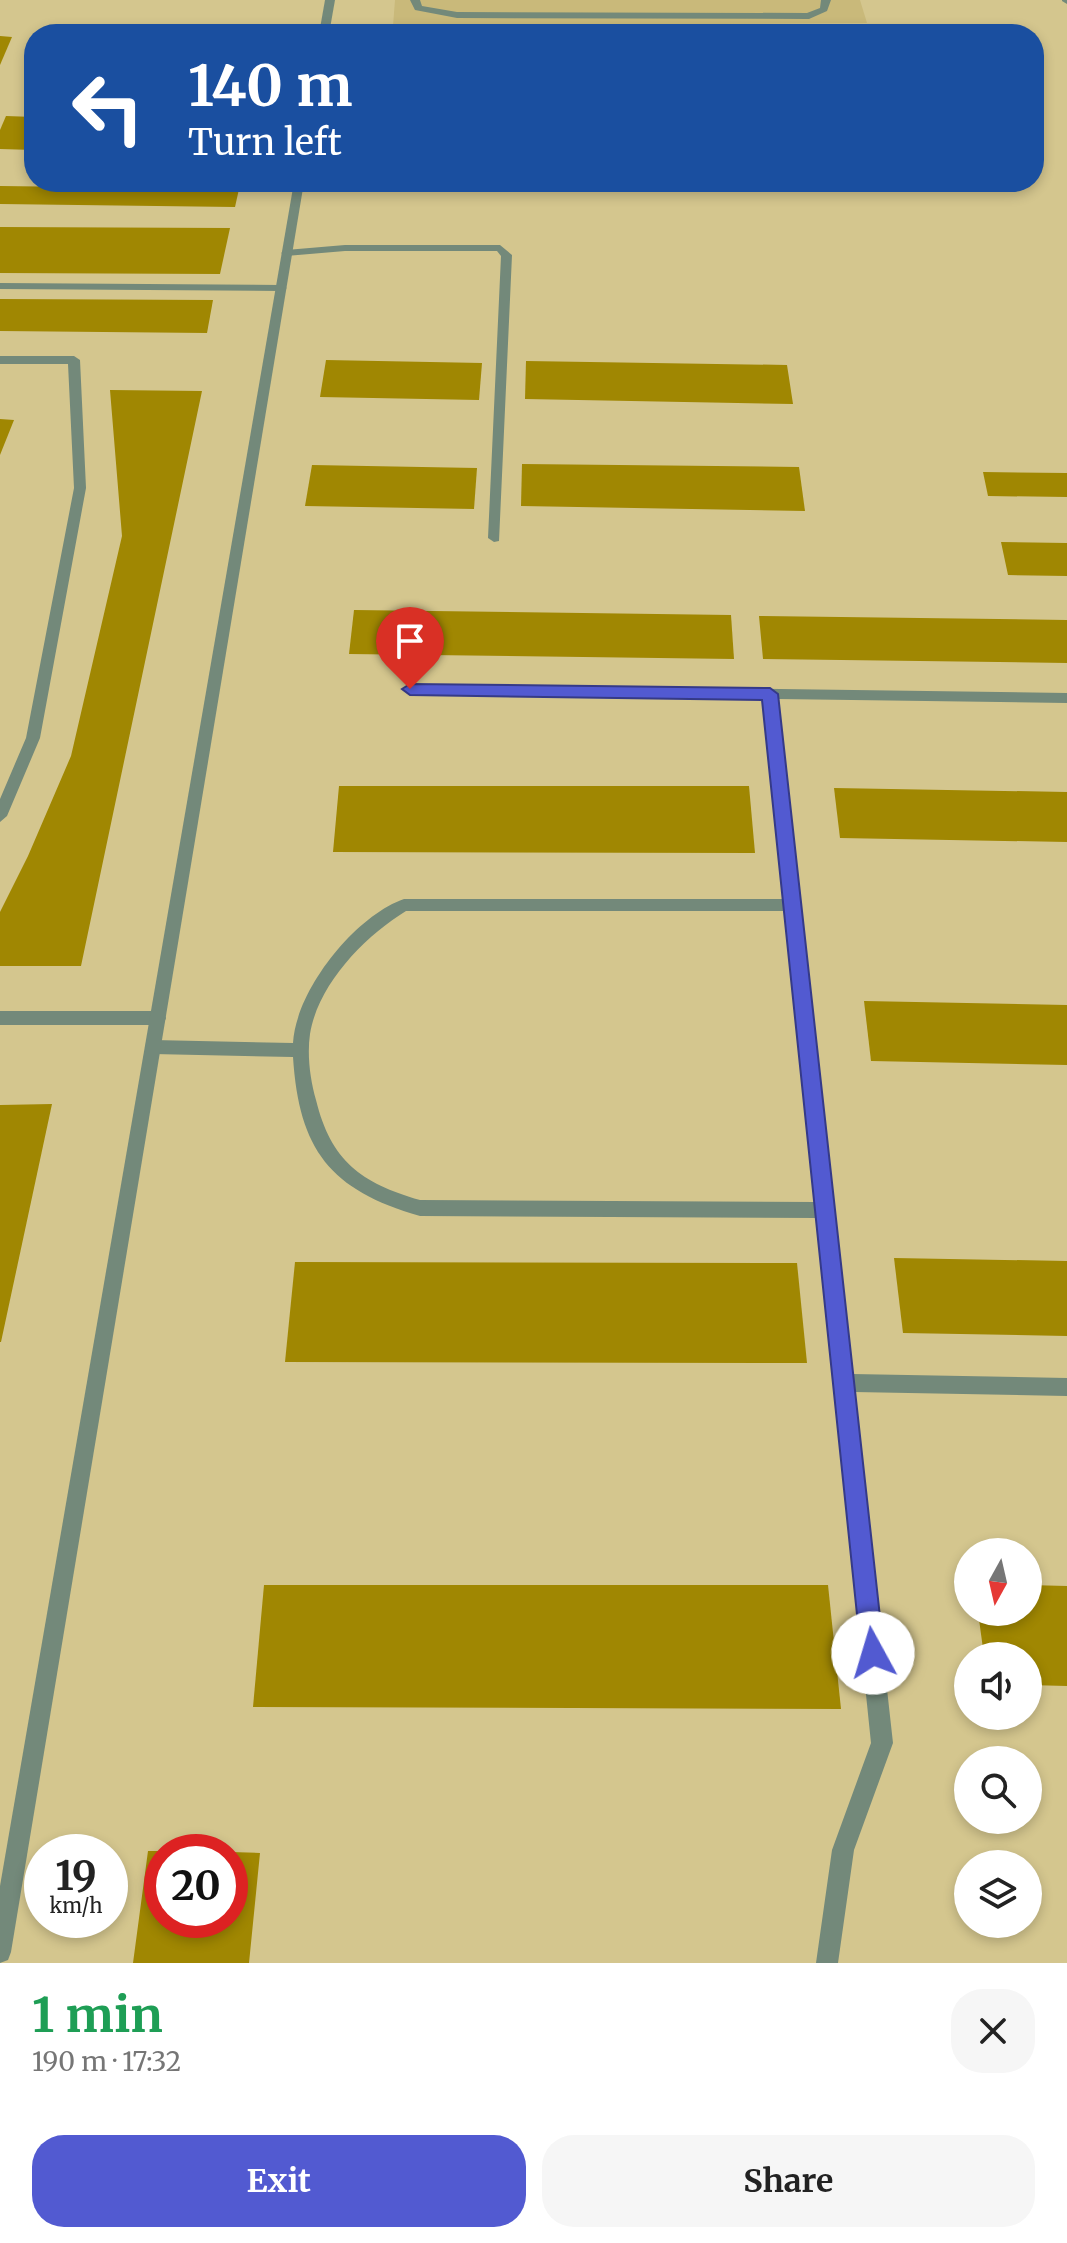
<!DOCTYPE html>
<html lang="en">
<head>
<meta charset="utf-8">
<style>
  :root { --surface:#fff; --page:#f6f6f6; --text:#222; --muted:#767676; --accent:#525ad1 }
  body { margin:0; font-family:Merriweather,serif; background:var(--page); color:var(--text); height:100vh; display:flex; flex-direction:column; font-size:30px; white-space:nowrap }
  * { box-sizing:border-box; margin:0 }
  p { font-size:26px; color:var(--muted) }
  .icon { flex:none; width:44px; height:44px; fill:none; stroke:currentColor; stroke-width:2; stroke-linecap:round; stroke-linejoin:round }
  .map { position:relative; height:1963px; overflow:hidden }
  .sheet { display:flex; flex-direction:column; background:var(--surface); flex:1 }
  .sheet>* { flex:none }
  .hud { position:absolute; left:24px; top:24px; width:1020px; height:168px; border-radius:32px; box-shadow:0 4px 12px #0003; background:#1a4fa0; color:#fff; overflow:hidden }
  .needle { width:52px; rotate:188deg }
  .buttons { position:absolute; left:954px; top:1538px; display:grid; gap:16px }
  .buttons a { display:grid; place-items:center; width:88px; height:88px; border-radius:50%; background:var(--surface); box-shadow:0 4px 12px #0003; font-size:40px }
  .speed { position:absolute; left:24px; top:1834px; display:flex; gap:16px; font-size:40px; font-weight:700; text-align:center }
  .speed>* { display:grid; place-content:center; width:104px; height:104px; border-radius:50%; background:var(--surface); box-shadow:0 4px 12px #0003; line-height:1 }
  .speed small { font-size:20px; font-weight:400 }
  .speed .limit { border:12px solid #d22; background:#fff; color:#111 }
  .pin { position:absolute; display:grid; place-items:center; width:68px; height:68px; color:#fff; margin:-82px -34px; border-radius:50% 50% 50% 0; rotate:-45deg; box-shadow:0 0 8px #0007 }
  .pin .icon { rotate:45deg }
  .me { position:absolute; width:88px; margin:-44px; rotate:354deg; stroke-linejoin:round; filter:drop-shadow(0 0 6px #0008) }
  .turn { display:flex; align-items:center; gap:28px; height:168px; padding:0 32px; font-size:36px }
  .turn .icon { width:104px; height:104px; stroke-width:2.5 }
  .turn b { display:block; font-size:56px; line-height:68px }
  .round { display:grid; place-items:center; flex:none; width:84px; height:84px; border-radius:32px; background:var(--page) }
  .headline { display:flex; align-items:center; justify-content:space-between; height:136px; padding:0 32px }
  h1 { font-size:48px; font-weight:700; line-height:60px; color:#1e9e55 }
  .action { display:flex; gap:16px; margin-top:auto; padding:16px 32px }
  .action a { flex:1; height:92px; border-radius:32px; background:var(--accent); color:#fff; font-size:32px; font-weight:700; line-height:92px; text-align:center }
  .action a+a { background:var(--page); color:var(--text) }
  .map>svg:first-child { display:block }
  .built { fill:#c9b97a }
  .building { fill:#a08702 }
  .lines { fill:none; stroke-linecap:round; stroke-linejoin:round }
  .service { fill:#73897a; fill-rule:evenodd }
  .minor { fill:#73897a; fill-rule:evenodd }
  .tertiary { fill:#73897a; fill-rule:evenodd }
  .route { fill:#525ad1; stroke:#353a88; stroke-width:2 }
</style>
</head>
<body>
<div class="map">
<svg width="1067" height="1963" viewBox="0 0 1067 1963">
  <rect width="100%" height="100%" fill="#d4c68e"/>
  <!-- built -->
  <polygon class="built" points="395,0 860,0 867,23 393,26"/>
  <!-- building -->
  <g class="building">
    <polygon points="0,36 12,37 0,65"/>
    <polygon points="6,116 34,117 34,150 0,149 0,130"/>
    <polygon points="0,186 239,189 235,207 0,204"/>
    <polygon points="0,227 230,228 220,274 0,273"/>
    <polygon points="0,299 213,300 207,333 0,331"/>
    <polygon points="326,360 482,363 479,400 320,397"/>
    <polygon points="526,361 787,365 793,404 525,399"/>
    <polygon points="110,390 202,391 81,966 0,966 0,912 28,856 71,756 122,536"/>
    <polygon points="0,419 14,420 0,455"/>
    <polygon points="522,464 799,467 805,511 521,506"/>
    <polygon points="312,465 477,468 474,509 305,506"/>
    <polygon points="983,472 1067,473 1067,497 988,496"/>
    <polygon points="1001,542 1067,543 1067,576 1008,575"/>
    <polygon points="354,610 731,615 734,659 349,654"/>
    <polygon points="759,616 1067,620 1067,663 763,659"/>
    <polygon points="339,786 749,786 755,853 333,852"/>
    <polygon points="834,788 1067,792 1067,842 840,838"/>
    <polygon points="864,1001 1067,1005 1067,1065 871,1061"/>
    <polygon points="52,1104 1,1342 0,1342 0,1105"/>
    <polygon points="894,1258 1067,1261 1067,1336 903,1333"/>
    <polygon points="295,1262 797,1263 807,1363 285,1362"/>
    <polygon points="264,1585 828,1585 841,1709 253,1707"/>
    <polygon points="1028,1585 1067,1586 1067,1686 1028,1685 1028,1656 984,1656 978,1612 1028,1612"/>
    <polygon points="148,1851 162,1851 162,1920 230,1920 230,1852 260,1853 249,1963 133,1963"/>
  </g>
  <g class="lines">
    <!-- service -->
    <g class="service">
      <polygon points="410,0 420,0 422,6 457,12 807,13 820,8 821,0 831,0 827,11 809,19 457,18 415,10"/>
      <polygon points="345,245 500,245 512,255 499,541 494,542 488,538 501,256 497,251 345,251 286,256 281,253 286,250"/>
      <path d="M 410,684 L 1067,693 L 1067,703 L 778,699 L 852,1374 L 1067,1378 L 1067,1396 L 854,1392 L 893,1743 L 854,1850 L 838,1963 L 816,1963 L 832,1850 L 871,1743 L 817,1218 L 420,1216 C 330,1190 299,1150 293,1057 L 153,1054 L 147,1052 L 145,1047 L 147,1042 L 153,1040 L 293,1043 C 296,990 355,916 404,899 L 784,899 L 764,699 L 410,694 L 403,689 ZM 406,911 L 785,911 L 815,1202 L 420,1200 C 361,1183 331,1161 316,1100 C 310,1079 307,1055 310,1034 C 318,984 365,936 406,911 Z"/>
    </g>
    <!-- minor -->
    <g class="minor">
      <polygon points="1067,0 1067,4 1062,1 1062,0"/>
      <polygon points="0,283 281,285 287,288 281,291 0,289"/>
      <polygon points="0,356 74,356 80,360 86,488 40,738 7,816 0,822 0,799 26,738 74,488 68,364 0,364"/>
      <polygon points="0,1011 158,1011 164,1013 166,1018 164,1023 158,1025 0,1025"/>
    </g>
    <!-- tertiary -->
    <g class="tertiary">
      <polygon points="325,0 335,0 329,34 319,34"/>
      <polygon points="294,182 304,182 11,1952 8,1960 0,1963 0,1886"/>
    </g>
  </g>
  <!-- route -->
  <polygon class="route" points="410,684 770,688 778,694 884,1653 881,1661 873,1665 864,1661 861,1653 762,700 410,695 402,689"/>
</svg>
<div class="buttons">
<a><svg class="needle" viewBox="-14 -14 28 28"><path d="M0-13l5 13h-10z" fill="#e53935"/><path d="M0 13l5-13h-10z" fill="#767676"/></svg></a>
<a><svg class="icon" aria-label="sound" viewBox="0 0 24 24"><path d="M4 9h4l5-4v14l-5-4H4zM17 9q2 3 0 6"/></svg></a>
<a><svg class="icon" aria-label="search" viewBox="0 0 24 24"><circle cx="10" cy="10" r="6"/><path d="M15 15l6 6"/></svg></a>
<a><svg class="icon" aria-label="layers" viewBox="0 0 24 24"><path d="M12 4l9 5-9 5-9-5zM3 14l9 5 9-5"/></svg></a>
</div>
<div class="speed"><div>19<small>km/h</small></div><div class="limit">20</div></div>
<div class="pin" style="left:410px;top:689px;background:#d93025"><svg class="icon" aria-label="arrive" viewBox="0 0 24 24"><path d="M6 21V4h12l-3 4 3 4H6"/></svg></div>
<svg class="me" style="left:873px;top:1653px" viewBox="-20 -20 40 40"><circle r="19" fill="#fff"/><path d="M0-13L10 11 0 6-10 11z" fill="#525ad1"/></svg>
<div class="hud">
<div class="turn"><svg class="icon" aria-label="left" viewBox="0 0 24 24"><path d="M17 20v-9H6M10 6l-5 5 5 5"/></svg><div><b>140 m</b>Turn left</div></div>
</div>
</div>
<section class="sheet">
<div class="headline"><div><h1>1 min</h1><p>190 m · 17:32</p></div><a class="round"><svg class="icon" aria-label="close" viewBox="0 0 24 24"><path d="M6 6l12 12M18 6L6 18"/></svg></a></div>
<div class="action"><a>Exit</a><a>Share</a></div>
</section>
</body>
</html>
